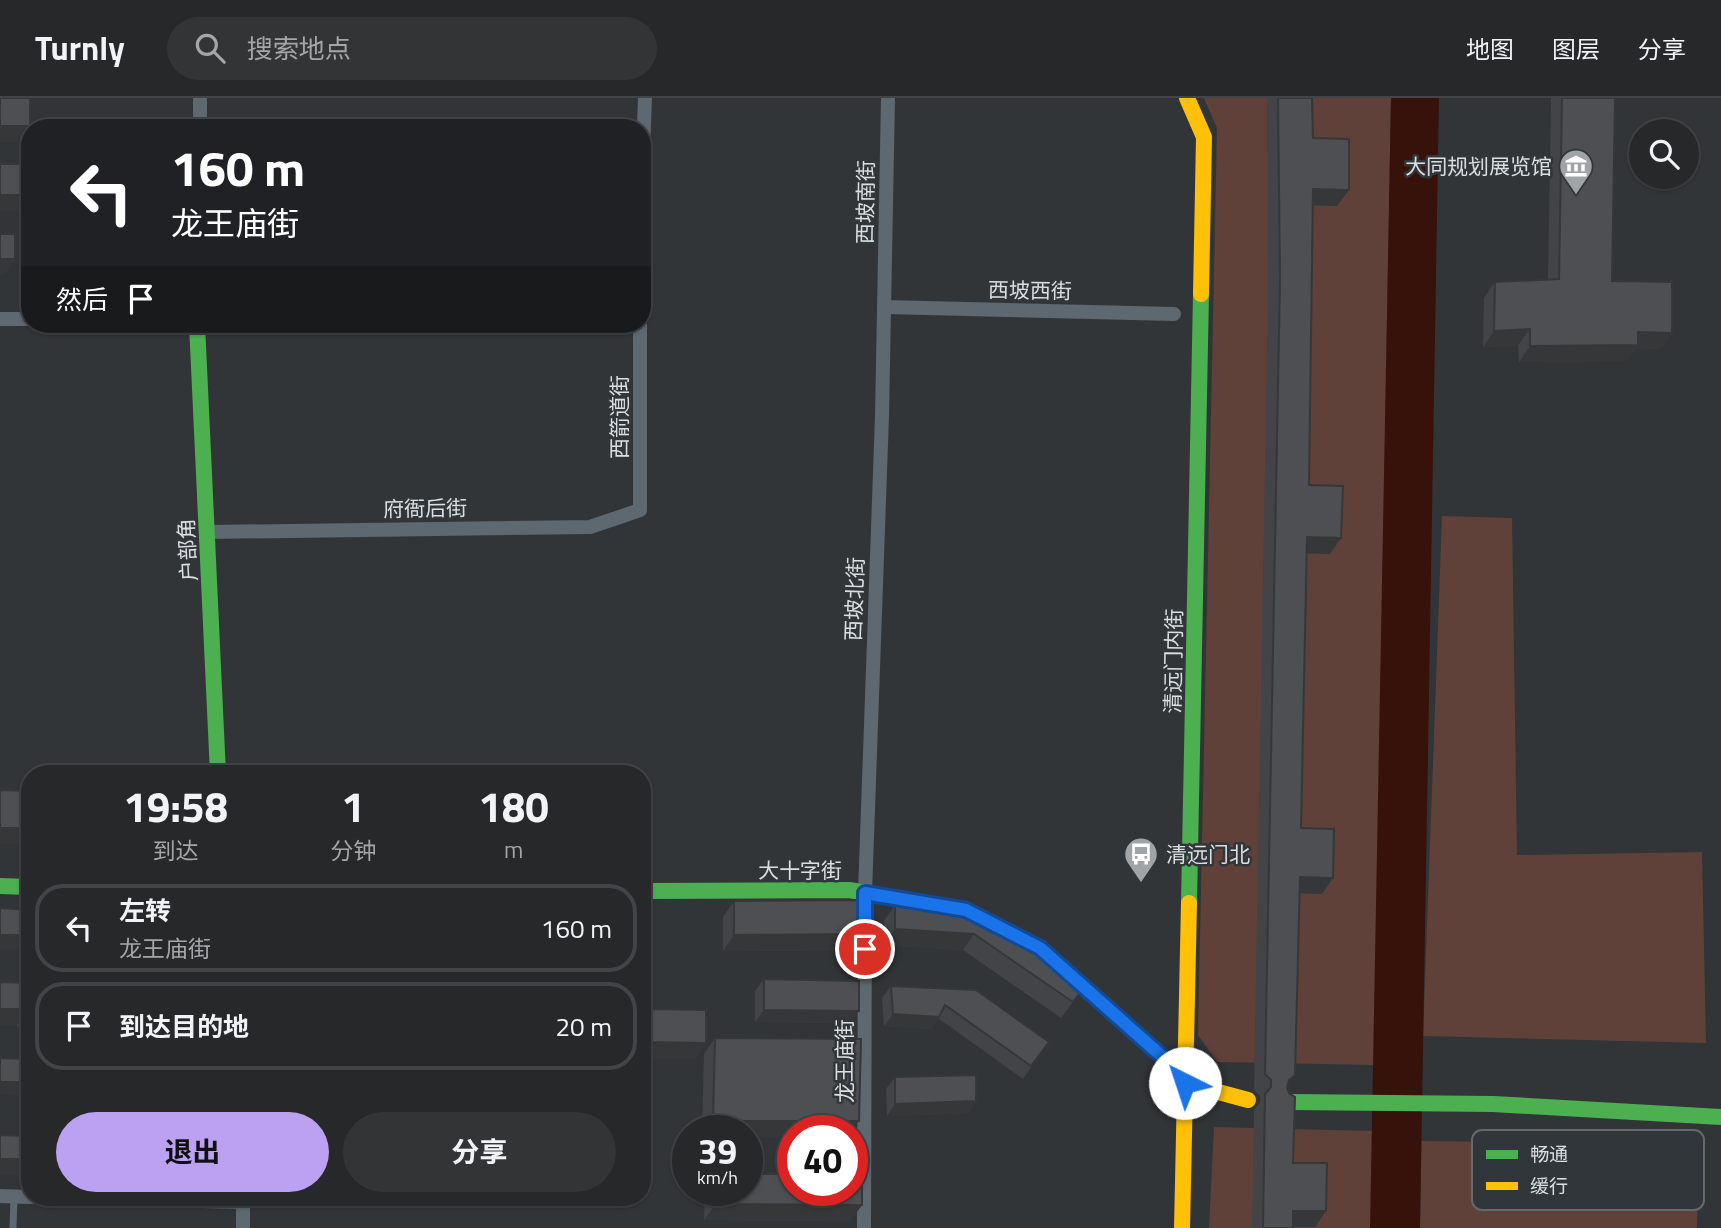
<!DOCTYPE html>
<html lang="zh">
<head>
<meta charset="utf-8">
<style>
  :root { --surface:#26282a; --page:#323436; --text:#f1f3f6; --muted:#a4a6a8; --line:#424447; --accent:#bca0f2 }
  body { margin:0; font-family:"Titillium Web","Noto Sans SC",sans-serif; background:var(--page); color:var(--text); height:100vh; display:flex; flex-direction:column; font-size:26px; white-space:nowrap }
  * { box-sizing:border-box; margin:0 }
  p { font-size:23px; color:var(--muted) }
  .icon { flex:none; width:38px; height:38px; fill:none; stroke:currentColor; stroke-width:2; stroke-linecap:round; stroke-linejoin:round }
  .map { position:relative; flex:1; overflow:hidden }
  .drawer { position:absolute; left:21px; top:667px; width:630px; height:441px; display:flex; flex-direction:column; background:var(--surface); border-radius:28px; box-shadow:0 2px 5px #0004,0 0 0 2px var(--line) }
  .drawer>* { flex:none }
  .guide { position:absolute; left:21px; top:21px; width:630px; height:214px; border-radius:28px; box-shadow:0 2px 5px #0004,0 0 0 2px var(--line); background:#202124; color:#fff; overflow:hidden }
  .buttons { position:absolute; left:1629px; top:21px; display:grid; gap:14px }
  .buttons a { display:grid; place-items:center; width:70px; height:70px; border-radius:50%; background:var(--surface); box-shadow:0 2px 5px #0004,0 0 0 2px var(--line); font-size:35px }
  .speed { position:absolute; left:672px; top:1017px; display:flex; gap:14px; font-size:35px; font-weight:700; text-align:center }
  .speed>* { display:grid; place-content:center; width:91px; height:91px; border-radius:50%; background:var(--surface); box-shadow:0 2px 5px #0004,0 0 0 2px var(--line); line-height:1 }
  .speed small { font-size:18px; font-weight:400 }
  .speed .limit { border:10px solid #d22; background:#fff; color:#111 }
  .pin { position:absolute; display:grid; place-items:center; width:60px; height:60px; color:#fff; margin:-30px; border:4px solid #fff; border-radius:50%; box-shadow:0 2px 7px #0007 }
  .me { position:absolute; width:77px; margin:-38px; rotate:319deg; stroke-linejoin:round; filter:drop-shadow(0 0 5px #0008) }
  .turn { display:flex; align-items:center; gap:24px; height:147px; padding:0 35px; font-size:32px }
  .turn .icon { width:91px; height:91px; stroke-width:2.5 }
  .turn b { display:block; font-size:49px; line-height:60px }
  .then { display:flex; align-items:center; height:66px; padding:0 35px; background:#0003; gap:14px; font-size:26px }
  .eta { display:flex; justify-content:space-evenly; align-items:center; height:119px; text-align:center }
  .eta b { font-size:42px; font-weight:700; line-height:49px }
  .cta { display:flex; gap:14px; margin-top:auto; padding:14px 35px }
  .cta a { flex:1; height:80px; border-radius:42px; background:var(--accent); color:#111; font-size:28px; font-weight:700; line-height:80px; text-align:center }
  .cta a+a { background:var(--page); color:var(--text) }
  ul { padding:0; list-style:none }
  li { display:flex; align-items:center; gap:21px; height:88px; margin:0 14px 10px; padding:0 21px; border:4px solid var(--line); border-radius:28px }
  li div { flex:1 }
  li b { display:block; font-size:26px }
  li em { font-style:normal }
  header { display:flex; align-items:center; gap:42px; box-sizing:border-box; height:98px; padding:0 35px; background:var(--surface); border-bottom:2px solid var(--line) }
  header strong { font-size:33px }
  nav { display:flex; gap:38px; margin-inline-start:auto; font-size:24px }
  .search { width:490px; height:63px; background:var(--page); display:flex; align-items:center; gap:18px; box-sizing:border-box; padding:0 24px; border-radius:38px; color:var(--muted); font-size:26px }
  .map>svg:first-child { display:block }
  .green { fill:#5f413a }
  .water { fill:#37120a }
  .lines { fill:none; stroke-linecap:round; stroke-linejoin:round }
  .lane { stroke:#5e6870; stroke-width:7 }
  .street { stroke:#5e6870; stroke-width:14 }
  .fast { stroke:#4caf50; stroke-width:16 }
  .slow { stroke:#ffc107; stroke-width:16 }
  .wall { fill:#424447 }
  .shaded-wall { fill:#363739 }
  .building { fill:#4d4f52; stroke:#363739; stroke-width:2 }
  .route-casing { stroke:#114b97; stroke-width:18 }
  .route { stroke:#1a73e8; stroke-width:12 }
  .labels { text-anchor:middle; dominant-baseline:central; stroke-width:5; stroke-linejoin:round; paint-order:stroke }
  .poi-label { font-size:21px; fill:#dcdfe2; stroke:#30363a; text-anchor:end }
  .street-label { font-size:21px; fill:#dcdfe2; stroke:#30363a }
  .key { fill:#30363a; stroke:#64696c; stroke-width:2 }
  .key-label { font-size:19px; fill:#dcdfe2 }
</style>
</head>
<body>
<header>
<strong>Turnly</strong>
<div class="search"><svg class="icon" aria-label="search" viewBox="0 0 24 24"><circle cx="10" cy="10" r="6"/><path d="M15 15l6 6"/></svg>搜索地点</div>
<nav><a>地图</a><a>图层</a><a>分享</a></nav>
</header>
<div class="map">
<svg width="1721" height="1130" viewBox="0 0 1721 1130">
  <rect width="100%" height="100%" fill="#323538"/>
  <!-- green -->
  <g class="green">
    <polygon points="1204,0 1391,0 1374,967 1217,964 1198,937 1217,30"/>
    <polygon points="1442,418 1512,420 1517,757 1702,754 1706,945 1423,938"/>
    <polygon points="1214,1029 1373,1033 1372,1130 1209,1130"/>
    <polygon points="1421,1043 1698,1046 1697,1130 1420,1130"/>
  </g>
  <!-- water -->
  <polygon class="water" points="1391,0 1439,0 1420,1130 1370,1130"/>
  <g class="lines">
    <!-- lane -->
    <polyline class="lane" points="13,1130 14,1099"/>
    <!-- street -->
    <g class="street">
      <polyline points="200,30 200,0"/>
      <polyline points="642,79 645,0"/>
      <polyline points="885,209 1174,216"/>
      <polyline points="0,221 30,221"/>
      <polyline points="207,434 590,429 640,412 640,226"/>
      <polyline points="0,1098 30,1099"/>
      <polyline points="31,1099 243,1104"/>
      <polyline points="243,1130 243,1099"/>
      <polyline points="864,1130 865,795 882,318 888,0"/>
    </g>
    <!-- fast -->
    <g class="fast">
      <polyline points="197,226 218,676"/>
      <polyline points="0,788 30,789"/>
      <polyline points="642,793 849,792 966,812 1021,840"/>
      <polyline points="1189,805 1201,196"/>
      <polyline points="1065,873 1184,978 1185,985"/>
      <polyline points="1288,1004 1493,1006 1721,1019"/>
    </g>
    <!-- slow -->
    <g class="slow">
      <polyline points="1187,0 1204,39 1201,196"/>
      <polyline points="1185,985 1248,1002"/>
      <polyline points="1182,1130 1189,805"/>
    </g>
  </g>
  <!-- wall -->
  <g class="wall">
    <polygon points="1267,0 1312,0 1313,40 1337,108 1313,108 1309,387 1330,456 1307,455 1301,730 1333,780 1322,796 1300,795 1287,988 1293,1065 1326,1113 1315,1129 1293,1129 1293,1130 1252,1130 1254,1012 1260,1004 1260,998 1254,992 1268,198"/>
    <polygon points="1551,0 1615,0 1612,183 1661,251 1636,250 1627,263 1519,264 1518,247 1483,249 1484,200 1495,184 1548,182"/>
    <polygon points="734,803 850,852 723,853 723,819"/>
    <polygon points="895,807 967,816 1088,884 1061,920 963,852 884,847 884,823"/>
    <polygon points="764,881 850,925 755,924 755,893"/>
    <polygon points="0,884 30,885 30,930 17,930 17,927 0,927"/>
    <polygon points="891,888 1049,944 1023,981 938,920 931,931 884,928 882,900"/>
    <polygon points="715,940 793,1032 793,1039 747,1039 747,1032 702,1032 704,956"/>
    <polygon points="895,979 968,1015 887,1018 886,991"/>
    <polygon points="705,1092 747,1092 862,1107 850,1123 704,1122"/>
  </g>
  <!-- shaded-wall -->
  <g class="shaded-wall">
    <polygon points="0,28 30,28 19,44 0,44"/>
    <polygon points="1313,91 1349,92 1337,108 1302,107"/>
    <polygon points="0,97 30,97 30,110 28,113 0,113"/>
    <polygon points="0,161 15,161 4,177 0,177"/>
    <polygon points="1530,231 1518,247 1483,249 1494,233"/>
    <polygon points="1638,234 1672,235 1661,251 1636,250 1627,263 1519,264 1530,248"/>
    <polygon points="1307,439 1341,440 1330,456 1296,455"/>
    <polygon points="0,730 30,730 30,747 0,746"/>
    <polygon points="1300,779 1333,780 1322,796 1289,795"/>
    <polygon points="895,831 974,836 963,852 884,847"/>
    <polygon points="861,836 850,852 723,853 734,837"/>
    <polygon points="0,837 30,837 30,851 0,852"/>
    <polygon points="0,911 28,911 17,927 0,927"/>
    <polygon points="764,912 859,913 850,925 755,924"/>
    <polygon points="28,914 30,914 30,930 17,930"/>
    <polygon points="893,916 939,919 931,931 884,928"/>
    <polygon points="642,944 706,945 695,961 642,960"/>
    <polygon points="0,984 30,984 30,997 0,996"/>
    <polygon points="976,1003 968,1015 887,1018 895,1006"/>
    <polygon points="713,1023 859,1023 852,1033 793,1032 793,1039 747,1039 747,1032 706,1032"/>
    <rect x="0" y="1061" width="30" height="16"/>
    <polygon points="716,1106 862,1107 850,1123 704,1122"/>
    <polygon points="1293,1113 1326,1113 1315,1129 1282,1129"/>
  </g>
  <!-- building -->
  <g class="building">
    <rect x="0" y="0" width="30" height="28"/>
    <polygon points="1278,0 1312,0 1313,40 1349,41 1349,92 1313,91 1309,387 1343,388 1341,440 1307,439 1301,730 1334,731 1333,780 1300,779 1295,977 1289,982 1287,989 1289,995 1295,999 1293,1065 1327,1065 1326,1113 1293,1113 1293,1130 1263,1130 1265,996 1271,989 1271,982 1265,976 1280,182"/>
    <polygon points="1562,0 1615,0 1612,183 1672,184 1672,235 1638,234 1638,247 1530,248 1530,231 1494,233 1495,184 1559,181"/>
    <rect x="0" y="66" width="30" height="31"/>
    <rect x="0" y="136" width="15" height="25"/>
    <polygon points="0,692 30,693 30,730 0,730"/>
    <polygon points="861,802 861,836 734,837 734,803"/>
    <polygon points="895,807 967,816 1025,839 1088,884 1073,904 974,836 895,831"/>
    <polygon points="0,810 30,812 30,837 0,837"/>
    <polygon points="764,881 859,883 859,913 764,912"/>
    <polygon points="0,884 30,885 30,914 28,914 28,911 0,911"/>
    <polygon points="891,888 976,892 1049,944 1031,968 945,907 939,919 893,916"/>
    <polygon points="642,911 706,912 706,945 642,944"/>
    <polygon points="715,940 861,941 859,1023 713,1023"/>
    <polygon points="0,960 30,961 30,984 0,984"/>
    <polygon points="976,977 976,1003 895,1006 895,979"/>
    <polygon points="0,1037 30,1038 30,1061 0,1061"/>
    <polygon points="747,1076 793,1076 793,1092 852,1092 852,1077 862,1077 862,1107 716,1106 716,1092 747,1092"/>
  </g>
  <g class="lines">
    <!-- route casing -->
    <g class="route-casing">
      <polyline id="route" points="865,851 865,795 966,812 1040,850 1184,978 1185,985"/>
    </g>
    <!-- route -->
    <use href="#route" class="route"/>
  </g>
  <!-- icons -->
  <defs>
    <g id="museum-pin" transform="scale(1.75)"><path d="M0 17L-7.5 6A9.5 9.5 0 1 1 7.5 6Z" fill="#a0a4a6" stroke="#30363a"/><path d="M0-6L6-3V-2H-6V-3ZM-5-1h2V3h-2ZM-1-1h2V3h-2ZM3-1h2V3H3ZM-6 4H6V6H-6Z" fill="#fff"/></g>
    <g id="bus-pin" transform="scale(1.75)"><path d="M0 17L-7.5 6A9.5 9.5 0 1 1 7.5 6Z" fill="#a0a4a6" stroke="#30363a"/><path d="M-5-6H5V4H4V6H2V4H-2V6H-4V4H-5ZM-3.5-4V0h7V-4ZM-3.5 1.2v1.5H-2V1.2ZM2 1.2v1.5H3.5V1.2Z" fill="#fff"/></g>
  </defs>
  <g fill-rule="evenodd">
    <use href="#museum-pin" x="1576" y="68"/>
    <use href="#bus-pin" x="1141" y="756"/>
  </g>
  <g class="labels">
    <!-- poi labels -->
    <g class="poi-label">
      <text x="1552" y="68">大同规划展览馆</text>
      <text x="1166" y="756" text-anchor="start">清远门北</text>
    </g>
    <!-- street labels -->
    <g class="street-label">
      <text transform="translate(865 104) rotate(-89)">西坡南街</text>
      <text transform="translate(1030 192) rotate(1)">西坡西街</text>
      <text transform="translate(619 319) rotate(-90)">西箭道街</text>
      <text transform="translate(425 410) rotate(-1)">府衙后街</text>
      <text transform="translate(187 452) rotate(-93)">户部角</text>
      <text transform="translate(854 501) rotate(-88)">西坡北街</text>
      <text transform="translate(1173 563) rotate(-89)">清远门内街</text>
      <text x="800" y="772">大十字街</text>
      <text transform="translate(844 963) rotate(-90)">龙王庙街</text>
    </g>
  </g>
  <!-- legend -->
  <rect x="1472" y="1032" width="232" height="80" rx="10" class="key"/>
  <rect x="1486" y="1052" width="32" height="9" fill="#4caf50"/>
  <rect x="1486" y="1084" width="32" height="8" fill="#ffc107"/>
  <g class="key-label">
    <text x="1530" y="1063">畅通</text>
    <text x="1530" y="1095">缓行</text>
  </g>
</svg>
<div class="buttons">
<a><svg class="icon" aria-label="search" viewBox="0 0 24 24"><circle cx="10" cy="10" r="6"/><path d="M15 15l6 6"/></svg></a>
</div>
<div class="speed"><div>39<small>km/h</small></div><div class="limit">40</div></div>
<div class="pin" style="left:865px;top:851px;background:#d93025"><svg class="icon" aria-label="arrive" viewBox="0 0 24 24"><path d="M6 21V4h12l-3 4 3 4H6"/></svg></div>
<svg class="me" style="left:1185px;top:985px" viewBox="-20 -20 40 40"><circle r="19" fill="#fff"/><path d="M0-13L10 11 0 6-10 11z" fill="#1a73e8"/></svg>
<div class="guide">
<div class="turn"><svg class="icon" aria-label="left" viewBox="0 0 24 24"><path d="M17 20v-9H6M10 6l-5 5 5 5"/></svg><div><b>160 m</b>龙王庙街</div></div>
<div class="then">然后<svg class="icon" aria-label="arrive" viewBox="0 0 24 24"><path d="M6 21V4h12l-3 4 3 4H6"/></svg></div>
</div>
<section class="drawer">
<div class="eta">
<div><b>19:58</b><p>到达</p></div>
<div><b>1</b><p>分钟</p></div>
<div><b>180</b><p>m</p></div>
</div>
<ul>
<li><svg class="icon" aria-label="left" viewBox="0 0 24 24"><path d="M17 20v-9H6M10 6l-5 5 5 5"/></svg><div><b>左转</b><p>龙王庙街</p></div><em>160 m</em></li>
<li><svg class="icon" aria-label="arrive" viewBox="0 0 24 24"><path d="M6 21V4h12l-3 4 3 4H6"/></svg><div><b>到达目的地</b></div><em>20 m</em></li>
</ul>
<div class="cta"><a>退出</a><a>分享</a></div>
</section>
</div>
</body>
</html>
